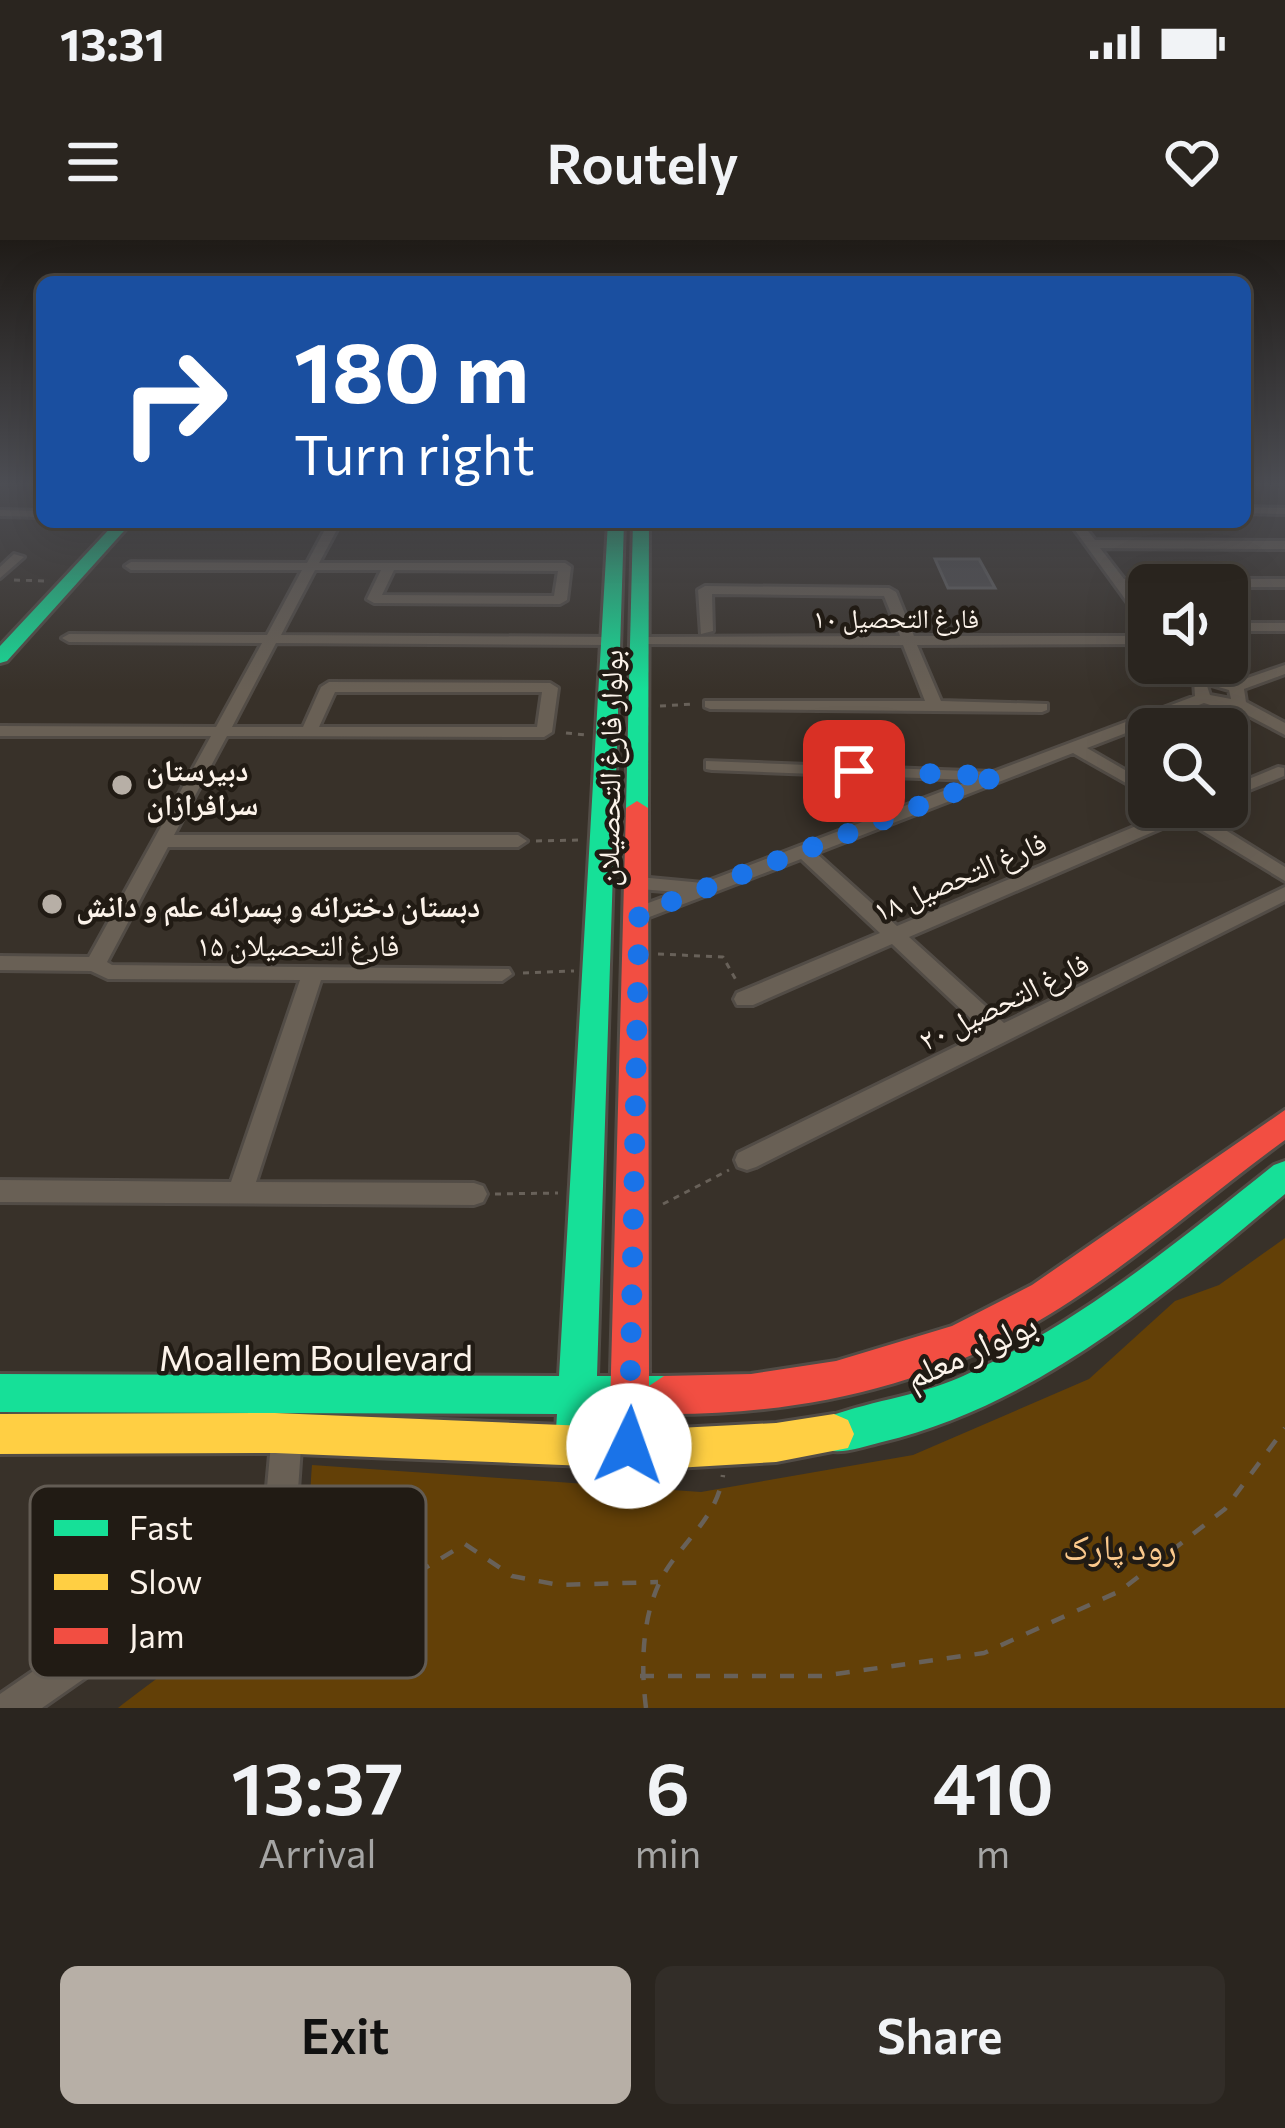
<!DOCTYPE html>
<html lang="en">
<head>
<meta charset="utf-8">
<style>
  :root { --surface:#2a251f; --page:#322d28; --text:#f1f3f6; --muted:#a5a5a4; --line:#46423d; --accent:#b7afa6 }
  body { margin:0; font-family:Commissioner,"Noto Naskh Arabic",sans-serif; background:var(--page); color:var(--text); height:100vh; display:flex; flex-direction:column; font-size:45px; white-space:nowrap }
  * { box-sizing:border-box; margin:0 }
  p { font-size:39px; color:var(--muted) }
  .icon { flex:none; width:66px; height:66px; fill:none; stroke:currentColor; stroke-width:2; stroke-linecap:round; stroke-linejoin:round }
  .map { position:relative; height:1468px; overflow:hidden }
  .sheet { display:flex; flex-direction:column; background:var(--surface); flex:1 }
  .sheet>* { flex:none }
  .banner { position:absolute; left:36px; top:36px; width:1215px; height:252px; border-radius:18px; box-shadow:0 12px 48px #0002,0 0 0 3px var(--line); background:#1a4fa0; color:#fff; overflow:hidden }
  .controls { position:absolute; left:1128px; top:324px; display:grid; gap:24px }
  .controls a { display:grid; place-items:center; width:120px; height:120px; border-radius:18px; background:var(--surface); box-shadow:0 12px 48px #0002,0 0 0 3px var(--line); font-size:60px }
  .pin { position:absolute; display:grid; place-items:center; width:102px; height:102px; color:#fff; margin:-51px; border-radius:24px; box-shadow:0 6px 18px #0006 }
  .me { position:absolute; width:132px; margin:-66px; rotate:3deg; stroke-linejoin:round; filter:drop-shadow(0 0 9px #0008) }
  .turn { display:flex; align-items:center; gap:42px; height:252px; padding:0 60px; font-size:54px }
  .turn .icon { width:156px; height:156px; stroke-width:2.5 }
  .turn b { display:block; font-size:84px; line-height:102px }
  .eta { display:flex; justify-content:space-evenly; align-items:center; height:204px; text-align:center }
  .eta b { font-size:72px; font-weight:600; line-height:84px }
  .button { display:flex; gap:24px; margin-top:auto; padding:24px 60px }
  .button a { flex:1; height:138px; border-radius:18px; background:var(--accent); color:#111; font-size:48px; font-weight:600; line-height:138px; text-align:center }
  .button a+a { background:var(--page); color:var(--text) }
  .status { display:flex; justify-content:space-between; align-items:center; height:84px; padding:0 60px; background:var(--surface); direction:ltr }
  .status svg { height:33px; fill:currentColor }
  header { display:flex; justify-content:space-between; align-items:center; height:156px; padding:0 60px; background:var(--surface); font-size:54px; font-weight:600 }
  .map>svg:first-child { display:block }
  .green { fill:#634007 }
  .building { fill:#514f50; stroke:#626161; stroke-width:3 }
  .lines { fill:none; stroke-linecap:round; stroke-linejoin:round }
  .street-casing { stroke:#524c46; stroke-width:6 }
  .fast-casing { stroke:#524c46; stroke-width:6 }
  .slow-casing { stroke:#524c46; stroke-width:6 }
  .jam-casing { stroke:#524c46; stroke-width:6 }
  .path-far1 { stroke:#686159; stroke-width:3; stroke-dasharray:6 6; stroke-linecap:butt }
  .path { stroke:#686159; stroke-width:4.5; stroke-dasharray:14 14; stroke-linecap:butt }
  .street { fill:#696055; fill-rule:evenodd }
  .fast { fill:#16e098; fill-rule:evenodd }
  .slow { fill:#ffcf43; fill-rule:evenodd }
  .jam { fill:#f24e42; fill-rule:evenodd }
  .route { stroke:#1a73e8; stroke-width:21; stroke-dasharray:0 37.8 }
  .poi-dot { fill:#b7afa6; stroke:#211b14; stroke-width:4.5 }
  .labels { text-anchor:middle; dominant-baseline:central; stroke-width:9; stroke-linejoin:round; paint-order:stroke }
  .far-street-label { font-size:27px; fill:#fcf3ea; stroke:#211b14 }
  .poi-label { font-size:30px; font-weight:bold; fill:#fcf3ea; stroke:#211b14; text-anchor:start }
  .street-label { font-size:30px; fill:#fcf3ea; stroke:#211b14 }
  .near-street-label { font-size:36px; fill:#fcf3ea; stroke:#211b14 }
  .near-park-label { font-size:36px; fill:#fac88c; stroke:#211b14 }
  .key { fill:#211b14; stroke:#635c54; stroke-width:3 }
  .key-label { font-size:33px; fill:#fcf3ea }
</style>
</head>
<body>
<div class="status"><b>13:31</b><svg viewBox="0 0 49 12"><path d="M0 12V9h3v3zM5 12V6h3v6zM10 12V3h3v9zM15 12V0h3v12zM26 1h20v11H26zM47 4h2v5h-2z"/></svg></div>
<header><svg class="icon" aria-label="menu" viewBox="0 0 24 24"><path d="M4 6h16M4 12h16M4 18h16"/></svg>Routely<svg class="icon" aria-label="heart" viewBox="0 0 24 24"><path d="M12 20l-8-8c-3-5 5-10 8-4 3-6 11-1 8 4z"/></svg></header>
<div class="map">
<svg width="1285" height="1468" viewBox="0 0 1285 1468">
  <rect width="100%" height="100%" fill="#383129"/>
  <!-- green -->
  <path class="green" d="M 1285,998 L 1285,1468 L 118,1468 C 167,1430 285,1347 305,1290 C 311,1271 310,1245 312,1225 L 701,1252 L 913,1215 L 1089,1139 L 1175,1061 L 1219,1045 Z"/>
  <!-- building -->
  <polygon class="building" points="935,319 979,319 995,348 948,348"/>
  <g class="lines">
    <!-- street casing -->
    <g class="street-casing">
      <g id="street">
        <polygon points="1245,267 1285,268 1285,274 1245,273"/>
        <polygon points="0,270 42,271 42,277 0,276"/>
        <path d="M 329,282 L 341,282 L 319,323 L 565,323 L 571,327 L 567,360 L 560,364 L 374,363 L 367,359 L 381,330 L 315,330 L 281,395 L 612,397 L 619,401 L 612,405 L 276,403 L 232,487 L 303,487 L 321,447 L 329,442 L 550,443 L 558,448 L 552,492 L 544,497 L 227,496 L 174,595 L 518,595 L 527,601 L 518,607 L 168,607 L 107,722 L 112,725 L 509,729 L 512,734 L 502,741 L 321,740 L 256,942 L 474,943 L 483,946 L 487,954 L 483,962 L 474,965 L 0,962 L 0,940 L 231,942 L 300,740 L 108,739 L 91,731 L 0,730 L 0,716 L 89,717 L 211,496 L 0,496 L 0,486 L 216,487 L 262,403 L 69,402 L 62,398 L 69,394 L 267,395 L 302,330 L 131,330 L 125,326 L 131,322 L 307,323 ZM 394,330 L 558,331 L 554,356 L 382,355 ZM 335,452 L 542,452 L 537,487 L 319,487 Z"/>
        <polygon points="1069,282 1081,282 1095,300 1285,301 1285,309 1100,308 1124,339 1285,339 1285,347 1130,347 1149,373 1149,386 1144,385"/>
        <polygon points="14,314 24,317 0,338 0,327"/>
        <polygon points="705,346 889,348 896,352 914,396 1149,396 1149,404 917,405 941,461 1047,464 1047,470 1042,472 710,469 705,467 705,461 925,461 903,405 638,404 638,398 643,397 900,396 884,356 712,354 713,391 701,394 698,350"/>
        <rect x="1227" y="383" width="58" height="8"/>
        <path d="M 1285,425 L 1285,434 L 1244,449 L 1246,462 L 1285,483 L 1285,495 L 1234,468 L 1226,470 L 1204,463 L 1087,508 L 1149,544 L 1149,556 L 1073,513 L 816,613 L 897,686 L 1172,571 L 1172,567 L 1206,567 L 1198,573 L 1285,627 L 1285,641 L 1183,579 L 909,697 L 1004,783 L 1285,647 L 1285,661 L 756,927 L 747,930 L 738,927 L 735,920 L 738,913 L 985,792 L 892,704 L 753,765 L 737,765 L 734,759 L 737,753 L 880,693 L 801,619 L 639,681 L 632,679 L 629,674 L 632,669 L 678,652 L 639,649 L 629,643 L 639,637 L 703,643 L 972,540 L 712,530 L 706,529 L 706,521 L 993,532 L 1195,456 L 1194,440 L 1213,436 L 1236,442 ZM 1212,445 L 1229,450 L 1231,459 L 1210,455 L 1207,446 Z"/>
        <polygon points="1278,527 1284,528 1284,536 1227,559 1227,548"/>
        <polygon points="287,1178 298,1182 302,1193 297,1264 267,1311 42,1468 0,1468 0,1454 243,1287 266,1258 272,1193 276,1182"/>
      </g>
    </g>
    <!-- fast casing -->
    <g class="fast-casing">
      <g id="fast">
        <polygon points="116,282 132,282 7,421 0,423 0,406"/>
        <polygon points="608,282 624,282 597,1136 664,1136 677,1142 683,1155 677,1168 664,1174 596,1174 595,1205 589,1219 575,1225 561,1219 555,1205 557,1174 0,1172 0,1134 559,1136"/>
        <polygon points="633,282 649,282 648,568 637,575 626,568"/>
        <path d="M 1285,921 L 1285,954 C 1164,1055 1039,1164 882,1202 C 861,1207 840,1216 820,1208 L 814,1194 L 820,1180 C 866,1161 916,1157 961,1137 C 1077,1085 1175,1004 1274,925 Z"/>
      </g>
    </g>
    <!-- slow casing -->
    <g class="slow-casing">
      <polygon id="slow" points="0,1174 275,1173 659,1189 776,1183 834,1174 848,1180 854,1194 848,1208 776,1222 659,1229 275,1213 0,1214"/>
    </g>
    <!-- jam casing -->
    <g class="jam-casing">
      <path id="jam" d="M 637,561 L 648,568 L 649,1146 L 664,1136 L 751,1134 L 836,1121 L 952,1086 L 1032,1045 L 1285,870 L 1285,900 C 1200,962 1118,1037 1026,1088 C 915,1150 789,1175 664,1174 L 649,1164 L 649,1206 L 643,1220 L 629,1226 L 615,1220 L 609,1206 L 626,568 Z"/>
    </g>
    <!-- path-far1 -->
    <g class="path-far1">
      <polyline points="14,340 46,341"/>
      <polyline points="660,466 693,464"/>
      <polyline points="566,493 586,495"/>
      <polyline points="536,601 581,600"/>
      <polyline points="658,714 723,717 736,740"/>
      <polyline points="523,733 574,731"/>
      <polyline points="495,954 558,953"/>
      <polyline points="663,964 729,930"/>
    </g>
    <!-- path -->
    <g class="path">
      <polyline points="345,1376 465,1304 512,1336 559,1345 658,1342"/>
      <polyline points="640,1436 822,1436 984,1413 1120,1351 1225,1269 1285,1188"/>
      <path d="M 646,1468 C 640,1420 642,1363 671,1323 C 692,1294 718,1272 723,1235"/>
    </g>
    <!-- street -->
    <use href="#street" class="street"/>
    <!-- fast -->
    <use href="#fast" class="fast"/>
    <!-- slow -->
    <use href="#slow" class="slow"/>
    <!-- jam -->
    <use href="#jam" class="jam"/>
  </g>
  <!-- sky -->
  <linearGradient id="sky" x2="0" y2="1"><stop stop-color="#1f1b17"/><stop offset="0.54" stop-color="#4d4e54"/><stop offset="1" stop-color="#4d4e54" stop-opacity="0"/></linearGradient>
  <rect width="1285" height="451" fill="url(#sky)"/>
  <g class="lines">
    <!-- route -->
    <polyline class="route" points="629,1206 639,674 997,536 854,531"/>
  </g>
  <!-- markers -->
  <g class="poi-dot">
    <circle cx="122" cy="545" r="12"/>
    <circle cx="52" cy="664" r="12"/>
  </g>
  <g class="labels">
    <!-- far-street labels -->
    <g class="far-street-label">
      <text x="896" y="377">فارغ التحصیل ۱۰</text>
    </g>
    <!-- poi labels -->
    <g class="poi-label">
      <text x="146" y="528">دبیرستان<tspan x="146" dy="34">سرافرازان</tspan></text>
      <text x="76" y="664">دبستان دخترانه و پسرانه علم و دانش</text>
    </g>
    <!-- street labels -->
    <g class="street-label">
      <text transform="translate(608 528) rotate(-89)">بولوار فارغ التحصیلان</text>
      <text transform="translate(959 635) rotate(-23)">فارغ التحصیل ۱۸</text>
      <text x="298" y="703">فارغ التحصیلان ۱۵</text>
      <text transform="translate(1003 760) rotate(-26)">فارغ التحصیل ۲۰</text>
    </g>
    <!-- near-street labels -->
    <g class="near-street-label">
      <text transform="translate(970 1108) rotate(-24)">بولوار معلم</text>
      <text x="316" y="1116">Moallem Boulevard</text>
    </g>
    <!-- near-park labels -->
    <g class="near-park-label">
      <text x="1120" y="1305">رود پارک</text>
    </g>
  </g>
  <!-- legend -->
  <rect x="30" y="1246" width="396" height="192" rx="18" class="key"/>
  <rect x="54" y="1280" width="54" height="16" fill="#16e098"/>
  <rect x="54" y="1334" width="54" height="16" fill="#ffcf43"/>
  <rect x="54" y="1388" width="54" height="16" fill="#f24e42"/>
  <g class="key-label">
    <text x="129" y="1300">Fast</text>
    <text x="129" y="1354">Slow</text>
    <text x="129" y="1408">Jam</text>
  </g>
</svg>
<div class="controls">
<a><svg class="icon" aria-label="sound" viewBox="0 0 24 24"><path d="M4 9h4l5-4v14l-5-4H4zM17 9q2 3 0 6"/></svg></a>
<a><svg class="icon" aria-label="search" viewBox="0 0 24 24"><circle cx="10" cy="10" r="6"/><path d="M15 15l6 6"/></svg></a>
</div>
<div class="pin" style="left:854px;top:531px;background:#d93025"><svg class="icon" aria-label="arrive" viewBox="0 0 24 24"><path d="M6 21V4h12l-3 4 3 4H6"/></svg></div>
<svg class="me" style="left:629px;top:1206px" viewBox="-20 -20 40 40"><circle r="19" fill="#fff"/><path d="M0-13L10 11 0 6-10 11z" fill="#1a73e8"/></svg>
<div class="banner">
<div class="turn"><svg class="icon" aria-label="right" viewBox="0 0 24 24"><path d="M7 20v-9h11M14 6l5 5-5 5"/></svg><div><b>180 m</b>Turn right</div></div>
</div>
</div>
<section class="sheet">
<div class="eta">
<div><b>13:37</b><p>Arrival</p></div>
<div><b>6</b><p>min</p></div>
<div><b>410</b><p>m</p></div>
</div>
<div class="button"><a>Exit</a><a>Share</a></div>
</section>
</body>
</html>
